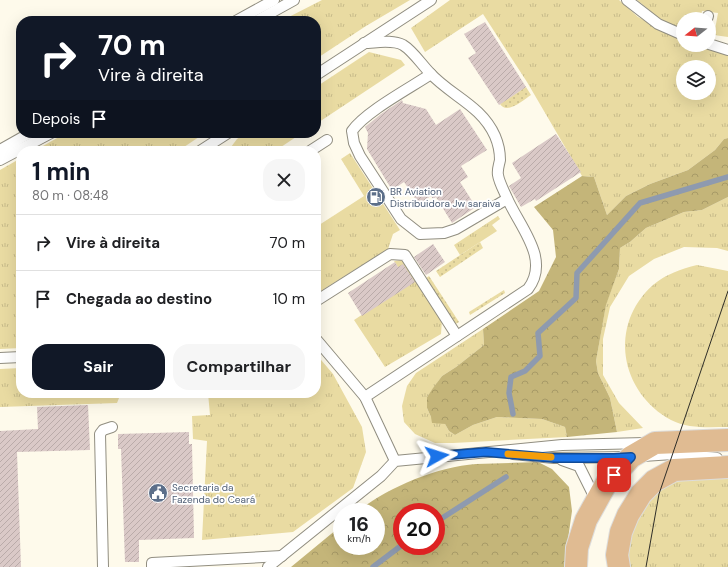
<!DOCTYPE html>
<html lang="pt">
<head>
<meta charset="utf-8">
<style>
  :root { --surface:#fff; --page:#f6f6f6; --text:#202124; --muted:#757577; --line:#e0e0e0; --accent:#111827 }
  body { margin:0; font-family:"DM Sans",sans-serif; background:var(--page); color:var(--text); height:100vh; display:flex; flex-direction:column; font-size:15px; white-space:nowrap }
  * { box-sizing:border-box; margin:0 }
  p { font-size:13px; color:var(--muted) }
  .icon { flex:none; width:22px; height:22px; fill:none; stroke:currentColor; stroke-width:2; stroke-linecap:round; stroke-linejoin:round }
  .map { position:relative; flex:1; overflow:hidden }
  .panel { position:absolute; left:16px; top:146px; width:305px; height:252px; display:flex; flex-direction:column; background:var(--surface); border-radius:16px; box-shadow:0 4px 16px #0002 }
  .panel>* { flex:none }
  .top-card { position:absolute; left:16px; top:16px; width:305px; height:122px; border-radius:16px; box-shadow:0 4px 16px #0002; background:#111827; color:#fff; overflow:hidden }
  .needle { width:26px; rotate:253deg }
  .fabs { position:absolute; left:676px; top:12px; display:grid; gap:8px }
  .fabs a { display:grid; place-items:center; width:40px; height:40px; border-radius:50%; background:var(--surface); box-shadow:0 4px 16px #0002; font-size:20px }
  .speed { position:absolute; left:333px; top:503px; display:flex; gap:8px; font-size:20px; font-weight:700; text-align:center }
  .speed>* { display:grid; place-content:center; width:52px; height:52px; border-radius:50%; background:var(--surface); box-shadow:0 4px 16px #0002; line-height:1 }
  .speed small { font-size:10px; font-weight:400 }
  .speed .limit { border:6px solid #d22; background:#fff; color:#111 }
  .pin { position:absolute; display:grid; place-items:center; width:34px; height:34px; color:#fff; margin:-17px; border-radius:8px; box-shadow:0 2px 6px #0006 }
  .me { position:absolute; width:44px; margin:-22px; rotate:84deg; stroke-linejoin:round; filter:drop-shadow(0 0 3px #0008) }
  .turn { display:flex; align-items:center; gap:14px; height:84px; padding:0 16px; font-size:18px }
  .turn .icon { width:52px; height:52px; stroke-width:2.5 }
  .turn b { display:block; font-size:28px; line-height:34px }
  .then { display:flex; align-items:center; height:38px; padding:0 16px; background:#0003; gap:8px; font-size:15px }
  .round { display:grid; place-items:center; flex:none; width:42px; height:42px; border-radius:16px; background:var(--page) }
  .head { display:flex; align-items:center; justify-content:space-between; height:68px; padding:0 16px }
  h1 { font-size:24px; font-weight:700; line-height:30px; color:var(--accent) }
  .button { display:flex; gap:8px; margin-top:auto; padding:8px 16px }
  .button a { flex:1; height:46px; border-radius:16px; background:var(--accent); color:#fff; font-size:16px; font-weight:700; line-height:46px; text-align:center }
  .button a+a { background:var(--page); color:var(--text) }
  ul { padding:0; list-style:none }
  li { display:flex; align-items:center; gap:12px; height:56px; padding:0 16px; border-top:1px solid var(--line) }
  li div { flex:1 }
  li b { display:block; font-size:15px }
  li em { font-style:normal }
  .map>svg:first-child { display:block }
  .grass { fill:url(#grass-tufts); fill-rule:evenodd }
  .forest { fill:url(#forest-crowns); fill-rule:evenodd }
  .garden { fill:url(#garden-dots) }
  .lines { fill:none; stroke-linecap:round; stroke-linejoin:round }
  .stream { stroke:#8e9aaf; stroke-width:5.5 }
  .building { fill:url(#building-hatch) }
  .service-casing { stroke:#918e81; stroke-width:12 }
  .primary-casing { stroke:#dddddc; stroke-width:24 }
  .service { stroke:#fff; stroke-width:10 }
  .primary { stroke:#e0bb92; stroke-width:22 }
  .tram { stroke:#2f2e28; stroke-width:1 }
  .route-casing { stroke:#114b97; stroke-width:10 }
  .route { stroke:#1a73e8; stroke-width:7 }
  .slow { stroke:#f59e0b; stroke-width:7 }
  .labels { text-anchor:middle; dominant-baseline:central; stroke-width:3.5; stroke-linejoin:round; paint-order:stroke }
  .service-label { font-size:10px; fill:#4e5e75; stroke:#fff; text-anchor:start }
</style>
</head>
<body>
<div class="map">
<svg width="728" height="567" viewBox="0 0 728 567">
  <defs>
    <pattern id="grass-tufts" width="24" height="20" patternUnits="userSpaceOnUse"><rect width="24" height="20" fill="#e9dba2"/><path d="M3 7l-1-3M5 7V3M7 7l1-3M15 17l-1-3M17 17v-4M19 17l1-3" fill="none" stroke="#c7bb8a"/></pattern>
    <pattern id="forest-crowns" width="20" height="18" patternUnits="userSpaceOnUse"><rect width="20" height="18" fill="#c4b579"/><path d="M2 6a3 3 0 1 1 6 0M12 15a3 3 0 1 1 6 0" fill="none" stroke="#a79a67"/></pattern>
    <pattern id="garden-dots" width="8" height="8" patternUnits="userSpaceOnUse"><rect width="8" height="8" fill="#e9dba2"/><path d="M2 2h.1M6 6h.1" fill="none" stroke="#c7bb8a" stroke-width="1.8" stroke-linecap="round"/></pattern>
    <pattern id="building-hatch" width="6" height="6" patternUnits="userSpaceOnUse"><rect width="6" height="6" fill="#dac9c7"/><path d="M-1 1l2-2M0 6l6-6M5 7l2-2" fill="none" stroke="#baaba9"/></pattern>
  </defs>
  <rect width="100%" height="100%" fill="#fefaeb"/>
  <!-- grass -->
  <g class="grass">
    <polygon points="322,0 410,0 366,26 316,59 316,21 281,21"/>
    <path d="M 450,0 L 619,0 L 638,17 L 661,29 L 683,38 L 683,45 L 704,45 L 728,53 L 728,138 L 724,139 L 715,150 L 688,170 L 650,184 L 626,196 L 607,215 L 594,177 L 582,176 L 527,82 L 483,14 L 425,52 L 411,28 ZM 683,67 L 709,67 L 709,93 L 683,93 Z"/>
    <path d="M 637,0 L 728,0 L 728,37 L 714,35 L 718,13 L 702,11 L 700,19 L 683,19 L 683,29 C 664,25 652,12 637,0 Z"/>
    <polygon points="369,52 401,60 405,65 316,124 316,87"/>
    <polygon points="66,133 205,133 178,151 34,151"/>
    <polygon points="246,133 302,133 275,151 228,151 237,139"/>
    <polygon points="350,153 400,230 393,234 388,249 316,294 316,227 364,196 341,159"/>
    <polygon points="21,158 21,348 0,349 0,170"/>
    <polygon points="728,197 728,251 717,248 684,247 654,259 629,276 610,307 603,339 603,375 619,403 643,428 617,432 610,398 598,373 596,361 606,304 619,269 620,248 630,242 646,228 684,212 702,210"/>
    <polygon points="498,216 500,219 492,225 497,231 460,255 454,245"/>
    <polygon points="405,260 442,320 441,334 385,367 354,320 409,284 394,261"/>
    <path d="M 697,265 L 728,271 L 728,427 C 709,427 688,429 671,420 C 620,392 608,325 653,285 C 666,274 681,269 697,265 Z"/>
    <polygon points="483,329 484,345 456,367 442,376 427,397 427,408 431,417 445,424 449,431 455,435 473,425 497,417 542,419 565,427 567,437 453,443 435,443 415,434 404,422 402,406 407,386 416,373"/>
    <polygon points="316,354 333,374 362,427 366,452 353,488 293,532 202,540 207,441 193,439 192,416 210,415 208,393 316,393"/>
    <polygon points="21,368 21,393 121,393 117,403 0,407 0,369"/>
    <polygon points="728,473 728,567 627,567 628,530 637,512 666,483"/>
  </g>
  <!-- forest -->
  <g class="forest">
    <polygon points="728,138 728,197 702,210 684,212 646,228 630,242 620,248 619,269 606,305 596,361 598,373 610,398 617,432 567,437 565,427 542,419 497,417 473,425 455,435 449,431 445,424 432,423 431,417 427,408 427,397 433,388 442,376 456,367 484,345 483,329 539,291 556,257 553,230 534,207 582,176 594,177 607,215 626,196 650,184 688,170 715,150 724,139"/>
    <path d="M 538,462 L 552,469 L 569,487 L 572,511 L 564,567 L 291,567 L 342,525 L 342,546 L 376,546 L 376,512 L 357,512 C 388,487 437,467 476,464 C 497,463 518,463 538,462 ZM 402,512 L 436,512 L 436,546 L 402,546 Z"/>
  </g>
  <!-- garden -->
  <g class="garden">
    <path d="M 526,87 L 531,95 C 523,100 507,115 500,104 Z"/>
    <polygon points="480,242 483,248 440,277 436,271"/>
    <polygon points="429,276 459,322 454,325 425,279"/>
    <polygon points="504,290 505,293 470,315 469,312"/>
  </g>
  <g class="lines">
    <!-- stream -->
    <g class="stream">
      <polyline points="513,414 509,393 511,377 525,371 540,356 538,333 576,298 577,273 640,203 728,177"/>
      <polyline points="436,522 506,477"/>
      <polyline points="373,567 402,545"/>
    </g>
  </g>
  <!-- building -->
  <g class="building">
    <polygon points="485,22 526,87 499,105 468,58 476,53 464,34"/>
    <polygon points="402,100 403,103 426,109 436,125 460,109 487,150 461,166 468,177 460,182 476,207 452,223 436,197 433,199 431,196 419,204 404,182 392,190 367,149 368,133 365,127 381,114"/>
    <polygon points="556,134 581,172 536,201 535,199 521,207 509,186 521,178 512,163"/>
    <polygon points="433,244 445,262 426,275 414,257"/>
    <polygon points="395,262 398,267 403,264 415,282 362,316 348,293"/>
    <polygon points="88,405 90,450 17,452 21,567 0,567 0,431 38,429 37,407"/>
    <polygon points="189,432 189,444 192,444 194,538 139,540 139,562 125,562 121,449 118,449 118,434"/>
  </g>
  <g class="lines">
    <!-- service casing -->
    <g class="service-casing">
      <g id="service">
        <polyline points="627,0 658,24 683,35"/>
        <polyline points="707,19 708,16"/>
        <polyline points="236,21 274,0"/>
        <polyline points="256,21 294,0"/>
        <path d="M 364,43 C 375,43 392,39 403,45 C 413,51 422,65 430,73 C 451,96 481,105 495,136 C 498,143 500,152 500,160 C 499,165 497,170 498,175 C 499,182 504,191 507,198 C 519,226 551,259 528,289 L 365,397"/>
        <polyline points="709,44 728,50"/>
        <path d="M 431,74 C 410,88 365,112 352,131 L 354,143 L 360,156 L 401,219 L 420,234 L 444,233 L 456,229 L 507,199"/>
        <polyline points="316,75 431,0"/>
        <polyline points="0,150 30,133"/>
        <polyline points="200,151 228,133"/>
        <polyline points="310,151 327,140"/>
        <polyline points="0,160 51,133"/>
        <polyline points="316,301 390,254 405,255 457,336"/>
        <polyline points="316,339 365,397 395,461"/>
        <polyline points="0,358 21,357"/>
        <polyline points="513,454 554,458 627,457"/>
        <polyline points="643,456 673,454 717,458"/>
        <polyline points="562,460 579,466 596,500"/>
        <polyline points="103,567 100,434 103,430 112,427"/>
        <polyline points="152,567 152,563 282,556"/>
        <polyline points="268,567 381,476 395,461 562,445 645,443"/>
      </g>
    </g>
    <!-- primary casing -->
    <g class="primary-casing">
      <g id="primary">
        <polyline points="576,567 577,548 586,520 606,484 631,457 655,443 728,440"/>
        <polyline points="619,567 617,555 621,532 628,515 641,494 654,481 674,470 728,467"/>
      </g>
    </g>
    <!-- service -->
    <use href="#service" class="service"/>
    <!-- primary -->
    <use href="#primary" class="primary"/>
    <!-- tram -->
    <polyline class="tram" points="646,567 659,494 728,291"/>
  </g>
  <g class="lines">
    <!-- route casing -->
    <g class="route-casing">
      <polyline id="route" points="437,456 486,452 554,458 614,458 631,457 614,475"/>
    </g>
    <!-- route -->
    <use href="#route" class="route"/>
    <!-- slow -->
    <polyline class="slow" points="508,454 551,457"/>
  </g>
  <!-- icons -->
  <defs>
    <g id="fuel-disc" transform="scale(1)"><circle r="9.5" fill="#5c6f8a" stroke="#fff"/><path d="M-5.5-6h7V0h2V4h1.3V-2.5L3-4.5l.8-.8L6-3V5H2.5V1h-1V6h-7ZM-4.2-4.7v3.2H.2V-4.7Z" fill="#fff"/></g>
    <g id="civic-disc" transform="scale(1)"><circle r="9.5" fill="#5c6f8a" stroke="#fff"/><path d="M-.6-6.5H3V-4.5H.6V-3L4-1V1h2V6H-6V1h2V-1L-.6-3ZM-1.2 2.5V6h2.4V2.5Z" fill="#fff"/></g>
  </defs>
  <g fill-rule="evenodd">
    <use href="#fuel-disc" x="376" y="197"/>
    <use href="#civic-disc" x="158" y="493"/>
  </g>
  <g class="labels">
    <!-- service labels -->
    <g class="service-label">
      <text x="390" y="191">BR Aviation<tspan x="390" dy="12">Distribuidora Jw saraiva</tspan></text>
      <text x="172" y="487">Secretaria da<tspan x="172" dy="12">Fazenda do Ceará</tspan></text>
    </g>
  </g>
</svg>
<div class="fabs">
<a><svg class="needle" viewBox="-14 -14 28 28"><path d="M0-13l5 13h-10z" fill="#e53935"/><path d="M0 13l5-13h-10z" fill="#757577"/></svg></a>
<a><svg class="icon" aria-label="layers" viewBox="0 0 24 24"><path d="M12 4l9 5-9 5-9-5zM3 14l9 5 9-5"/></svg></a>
</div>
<div class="speed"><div>16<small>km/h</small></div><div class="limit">20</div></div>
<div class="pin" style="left:614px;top:475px;background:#d93025"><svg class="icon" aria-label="arrive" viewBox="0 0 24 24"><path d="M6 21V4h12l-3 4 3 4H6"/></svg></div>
<svg class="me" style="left:437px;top:456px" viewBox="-20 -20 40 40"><path d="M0-17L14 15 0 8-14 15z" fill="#1a73e8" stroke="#fff" stroke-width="4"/></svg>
<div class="top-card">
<div class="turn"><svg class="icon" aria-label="right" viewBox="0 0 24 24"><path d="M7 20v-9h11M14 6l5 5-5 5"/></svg><div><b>70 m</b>Vire à direita</div></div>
<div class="then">Depois<svg class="icon" aria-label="arrive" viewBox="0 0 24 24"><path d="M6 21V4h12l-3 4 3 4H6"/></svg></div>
</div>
<section class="panel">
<div class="head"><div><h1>1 min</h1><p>80 m · 08:48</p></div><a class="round"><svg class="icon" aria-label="close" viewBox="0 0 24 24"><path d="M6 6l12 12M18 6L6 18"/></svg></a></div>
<ul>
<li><svg class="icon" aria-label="right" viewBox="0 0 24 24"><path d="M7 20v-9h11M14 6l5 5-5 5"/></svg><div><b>Vire à direita</b></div><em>70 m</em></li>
<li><svg class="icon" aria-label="arrive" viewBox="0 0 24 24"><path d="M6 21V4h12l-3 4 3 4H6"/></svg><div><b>Chegada ao destino</b></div><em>10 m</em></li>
</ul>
<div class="button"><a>Sair</a><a>Compartilhar</a></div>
</section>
</div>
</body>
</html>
